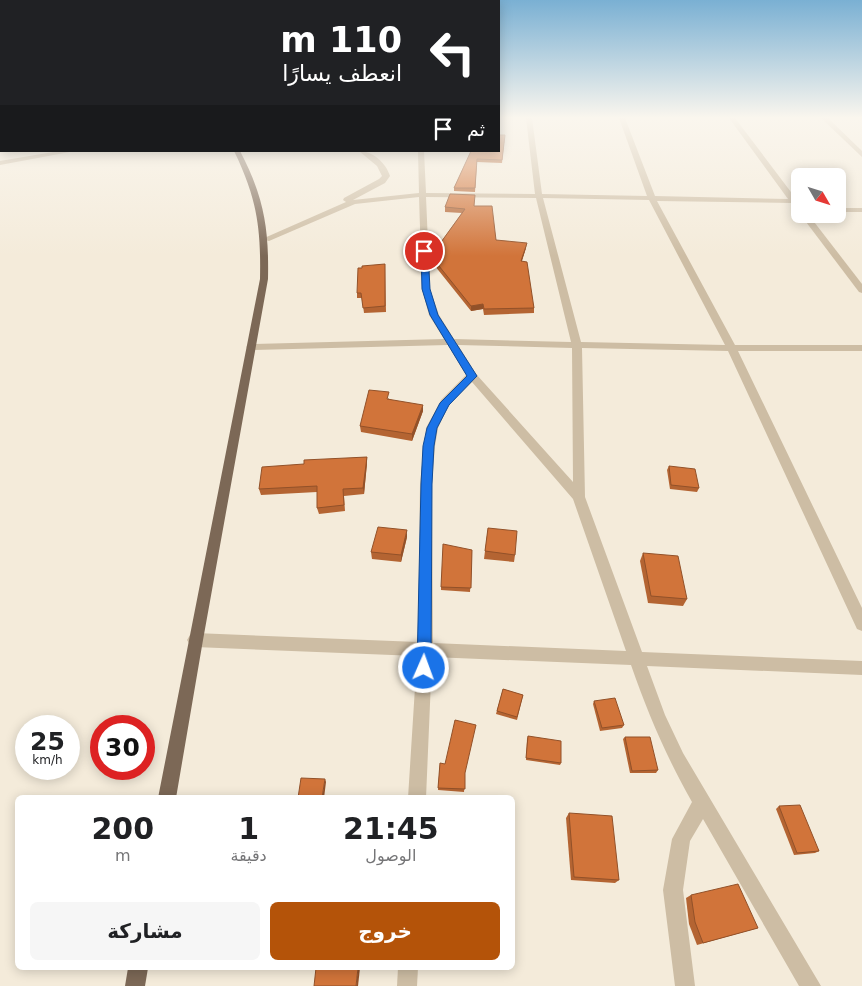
<!DOCTYPE html>
<html lang="ar">
<head>
<meta charset="utf-8">
<style>
  :root { --surface:#fff; --page:#f6f6f6; --text:#202124; --muted:#757577; --accent:#b45309 }
  body { margin:0; font-family:"DejaVu Sans",Cairo,sans-serif; background:var(--page); color:var(--text); direction:rtl; height:100vh; display:flex; flex-direction:column; font-size:19px; white-space:nowrap }
  * { box-sizing:border-box; margin:0 }
  p { font-size:16px; color:var(--muted) }
  .icon { flex:none; width:28px; height:28px; fill:none; stroke:currentColor; stroke-width:2; stroke-linecap:round; stroke-linejoin:round }
  .map { position:relative; flex:1; overflow:hidden; direction:ltr }
  .details { position:absolute; left:15px; top:795px; width:500px; height:175px; display:flex; flex-direction:column; background:var(--surface); border-radius:8px; box-shadow:0 2px 12px #0003; direction:rtl }
  .details>* { flex:none }
  .hud { position:absolute; left:0px; top:0px; width:500px; height:152px; box-shadow:0 2px 12px #0003; direction:rtl; background:#202124; color:#fff; overflow:hidden }
  .needle { width:32px; rotate:129deg }
  .buttons { position:absolute; left:791px; top:168px; display:grid; gap:10px }
  .buttons a { display:grid; place-items:center; width:55px; height:55px; border-radius:8px; background:var(--surface); box-shadow:0 2px 12px #0003; font-size:25px }
  .speed { position:absolute; left:15px; top:715px; display:flex; gap:10px; font-size:25px; font-weight:700; text-align:center }
  .speed>* { display:grid; place-content:center; width:65px; height:65px; border-radius:50%; background:var(--surface); box-shadow:0 2px 12px #0003; line-height:1 }
  .speed small { font-size:12px; font-weight:400 }
  .speed .limit { border:8px solid #d22; background:#fff; color:#111 }
  .pin { position:absolute; display:grid; place-items:center; width:42px; height:42px; color:#fff; margin:-21px; border:2px solid #fff; border-radius:50%; box-shadow:0 1px 5px #0007 }
  .me { position:absolute; width:55px; margin:-28px; rotate:2deg; stroke-linejoin:round; filter:drop-shadow(0 0 4px #0008) }
  .turn { display:flex; align-items:center; gap:18px; height:105px; padding:0 15px; font-size:22px }
  .turn .icon { width:65px; height:65px; stroke-width:2.5 }
  .turn b { display:block; font-size:35px; line-height:42px }
  .then { display:flex; align-items:center; height:48px; padding:0 15px; background:#0003; gap:10px; font-size:19px }
  .eta { display:flex; justify-content:space-evenly; align-items:center; height:85px; text-align:center }
  .eta b { font-size:30px; font-weight:700; line-height:35px }
  .action { display:flex; gap:10px; margin-top:auto; padding:10px 15px }
  .action a { flex:1; height:58px; border-radius:8px; background:var(--accent); color:#fff; font-size:20px; font-weight:700; line-height:58px; text-align:center }
  .action a+a { background:var(--page); color:var(--text) }
  .map>svg:first-child { display:block }
  .lines { fill:none; stroke-linecap:round; stroke-linejoin:round }
  .minor { fill:#cdbda4; fill-rule:evenodd }
  .major { fill:#7c6856; fill-rule:evenodd }
  .wall { fill:#b46432 }
  .shaded-wall { fill:#925129 }
  .building { fill:#d1743a; stroke:#925129 }
  .route { fill:#1a73e8; stroke:#114b97 }
</style>
</head>
<body>
<div class="map">
<svg width="862" height="986" viewBox="0 0 862 986">
  <rect width="100%" height="100%" fill="#f4ebda"/>
  <g class="lines">
    <!-- minor -->
    <g class="minor">
      <path d="M 526,118 L 532,118 L 542,194 L 647,196 L 619,118 L 625,118 L 655,196 L 788,199 L 729,118 L 735,118 L 800,204 L 800,211 L 792,203 L 657,201 L 735,345 L 862,345 L 862,351 L 738,351 L 862,608 L 862,631 L 857,629 L 728,351 L 582,348 L 585,497 L 642,652 L 862,661 L 862,675 L 647,666 L 665,715 L 683,753 L 821,986 L 799,986 L 703,819 L 690,841 L 683,890 L 695,986 L 675,986 L 663,890 L 672,839 L 692,802 C 667,758 648,714 631,665 L 432,657 L 426,798 L 408,798 L 417,656 L 195,647 L 190,645 L 187,640 L 190,635 L 195,633 L 418,642 L 420,484 L 426,428 L 441,400 L 466,375 L 448,345 L 251,350 L 246,347 L 251,344 L 444,339 L 429,315 L 422,289 L 419,197 L 355,204 L 269,241 L 262,239 L 346,202 L 343,200 L 344,198 L 379,179 L 382,176 L 377,166 L 359,151 C 373,151 386,163 390,176 L 385,183 L 353,200 L 419,193 L 418,151 L 424,151 L 426,193 L 535,194 ZM 426,197 L 536,198 L 571,342 L 454,339 L 439,315 L 430,289 ZM 543,198 L 649,200 L 725,345 L 581,342 ZM 458,345 L 572,348 L 573,482 L 476,374 ZM 472,382 L 573,499 L 626,651 L 433,643 L 432,484 L 435,446 L 438,428 L 449,405 Z"/>
      <polygon points="821,118 828,118 862,151 862,157"/>
      <polygon points="59,151 75,151 0,165 0,161"/>
      <rect x="838" y="208" width="24" height="4"/>
      <polygon points="800,214 808,214 862,284 862,293 859,292"/>
      <polygon points="398,968 418,968 417,986 397,986"/>
    </g>
    <!-- major -->
    <g class="major">
      <path d="M 234,151 L 240,151 C 264,197 269,228 268,279 L 203,640 L 176,798 L 158,798 L 260,279 C 261,228 257,198 234,151 Z"/>
      <polygon points="128,968 148,968 145,986 125,986"/>
    </g>
  </g>
  <!-- wall -->
  <g class="wall">
    <polygon points="505,135 502,163 477,162 475,192 454,191 454,188 471,151"/>
    <polygon points="474,206 496,240 526,248 522,261 534,308 534,313 484,315 483,309 471,311 431,261 431,256 462,213 445,212 445,207"/>
    <polygon points="385,264 386,312 364,313 362,298 357,298 357,293"/>
    <polygon points="389,398 389,399 423,411 412,441 361,432 360,426"/>
    <polygon points="367,457 367,463 364,494 344,496 345,511 319,514 317,508 317,492 261,495 259,489 304,464"/>
    <polygon points="669,466 699,488 697,492 670,489 667,470"/>
    <polygon points="488,528 515,555 514,562 484,559"/>
    <polygon points="407,537 401,562 372,559 371,552"/>
    <polygon points="472,550 470,592 441,590 441,587"/>
    <polygon points="643,553 687,599 683,606 648,603 640,561"/>
    <polygon points="503,689 523,695 517,720 496,714"/>
    <polygon points="594,701 624,725 622,728 600,731 593,704"/>
    <polygon points="528,736 561,763 560,765 526,760 527,739"/>
    <polygon points="625,737 658,770 656,773 630,773 623,739"/>
    <polygon points="440,763 465,775 464,792 438,790"/>
    <polygon points="779,806 819,851 815,853 794,855 776,809"/>
    <polygon points="569,813 619,880 615,883 571,880 566,818"/>
    <polygon points="691,895 758,928 697,945 689,924 686,898"/>
  </g>
  <!-- shaded-wall -->
  <g class="shaded-wall">
    <polygon points="527,243 526,248 520,266 521,261"/>
    <polygon points="483,304 483,309 471,311 471,306"/>
    <polygon points="423,405 423,411 412,441 412,434"/>
    <polygon points="367,457 367,463 364,494 363,488"/>
    <polygon points="407,530 407,537 401,562 401,555"/>
    <polygon points="325,779 326,782 324,798 322,798"/>
    <polygon points="358,968 360,968 358,986 356,986"/>
  </g>
  <!-- building -->
  <g class="building">
    <polygon points="499,135 505,135 502,160 477,159 475,188 454,188 471,151 499,151"/>
    <polygon points="450,194 475,195 474,206 492,206 496,240 527,243 521,261 527,262 534,308 484,309 483,304 471,306 431,256 465,209 445,207"/>
    <polygon points="385,264 385,306 363,308 361,293 357,293 358,268 362,268 362,266"/>
    <polygon points="369,390 389,392 387,399 423,405 412,434 360,426"/>
    <polygon points="367,457 363,488 343,489 344,505 317,508 317,486 259,489 262,467 304,464 304,460"/>
    <polygon points="669,466 695,469 699,488 671,485"/>
    <polygon points="378,527 407,530 401,555 371,552"/>
    <polygon points="488,528 517,531 515,555 485,551"/>
    <polygon points="443,544 472,550 471,588 441,587"/>
    <polygon points="643,553 678,556 687,599 651,596"/>
    <polygon points="503,689 523,695 517,717 497,711"/>
    <polygon points="615,698 624,725 602,728 594,701"/>
    <polygon points="455,720 476,725 465,773 465,789 438,788 440,763 445,764"/>
    <polygon points="528,736 561,741 561,763 526,758"/>
    <polygon points="625,737 650,737 658,770 632,771"/>
    <polygon points="301,778 325,779 322,798 298,798"/>
    <polygon points="800,805 819,851 797,853 779,806"/>
    <polygon points="569,813 612,816 619,880 574,877"/>
    <polygon points="738,884 758,928 703,943 695,922 691,895"/>
    <polygon points="316,968 358,968 356,986 314,986"/>
  </g>
  <!-- sky -->
  <linearGradient id="sky" x2="0" y2="1"><stop stop-color="#7ab0d3"/><stop offset="0.46" stop-color="#faf6ee"/><stop offset="1" stop-color="#faf6ee" stop-opacity="0"/></linearGradient>
  <rect width="862" height="256" fill="url(#sky)"/>
  <!-- route -->
  <polygon class="route" points="424,249 428,251 430,289 438,315 477,376 449,405 437,428 434,446 432,484 431,668 429,673 424,675 419,673 417,668 421,484 423,446 427,428 440,403 467,376 430,315 422,289 421,251"/>
</svg>
<div class="buttons">
<a><svg class="needle" viewBox="-14 -14 28 28"><path d="M0-13l5 13h-10z" fill="#e53935"/><path d="M0 13l5-13h-10z" fill="#757577"/></svg></a>
</div>
<div class="speed"><div>25<small>km/h</small></div><div class="limit">30</div></div>
<div class="pin" style="left:424px;top:251px;background:#d93025"><svg class="icon" aria-label="arrive" viewBox="0 0 24 24"><path d="M6 21V4h12l-3 4 3 4H6"/></svg></div>
<svg class="me" style="left:424px;top:668px" viewBox="-20 -20 40 40"><circle r="17" fill="#1a73e8" stroke="#fff" stroke-width="3"/><path d="M0-11L8 9 0 5-8 9z" fill="#fff"/></svg>
<div class="hud">
<div class="turn"><svg class="icon" aria-label="left" viewBox="0 0 24 24"><path d="M17 20v-9H6M10 6l-5 5 5 5"/></svg><div><b>110 m</b>انعطف يسارًا</div></div>
<div class="then">ثم<svg class="icon" aria-label="arrive" viewBox="0 0 24 24"><path d="M6 21V4h12l-3 4 3 4H6"/></svg></div>
</div>
<section class="details">
<div class="eta">
<div><b>21:45</b><p>الوصول</p></div>
<div><b>1</b><p>دقيقة</p></div>
<div><b>200</b><p>m</p></div>
</div>
<div class="action"><a>خروج</a><a>مشاركة</a></div>
</section>
</div>
</body>
</html>
